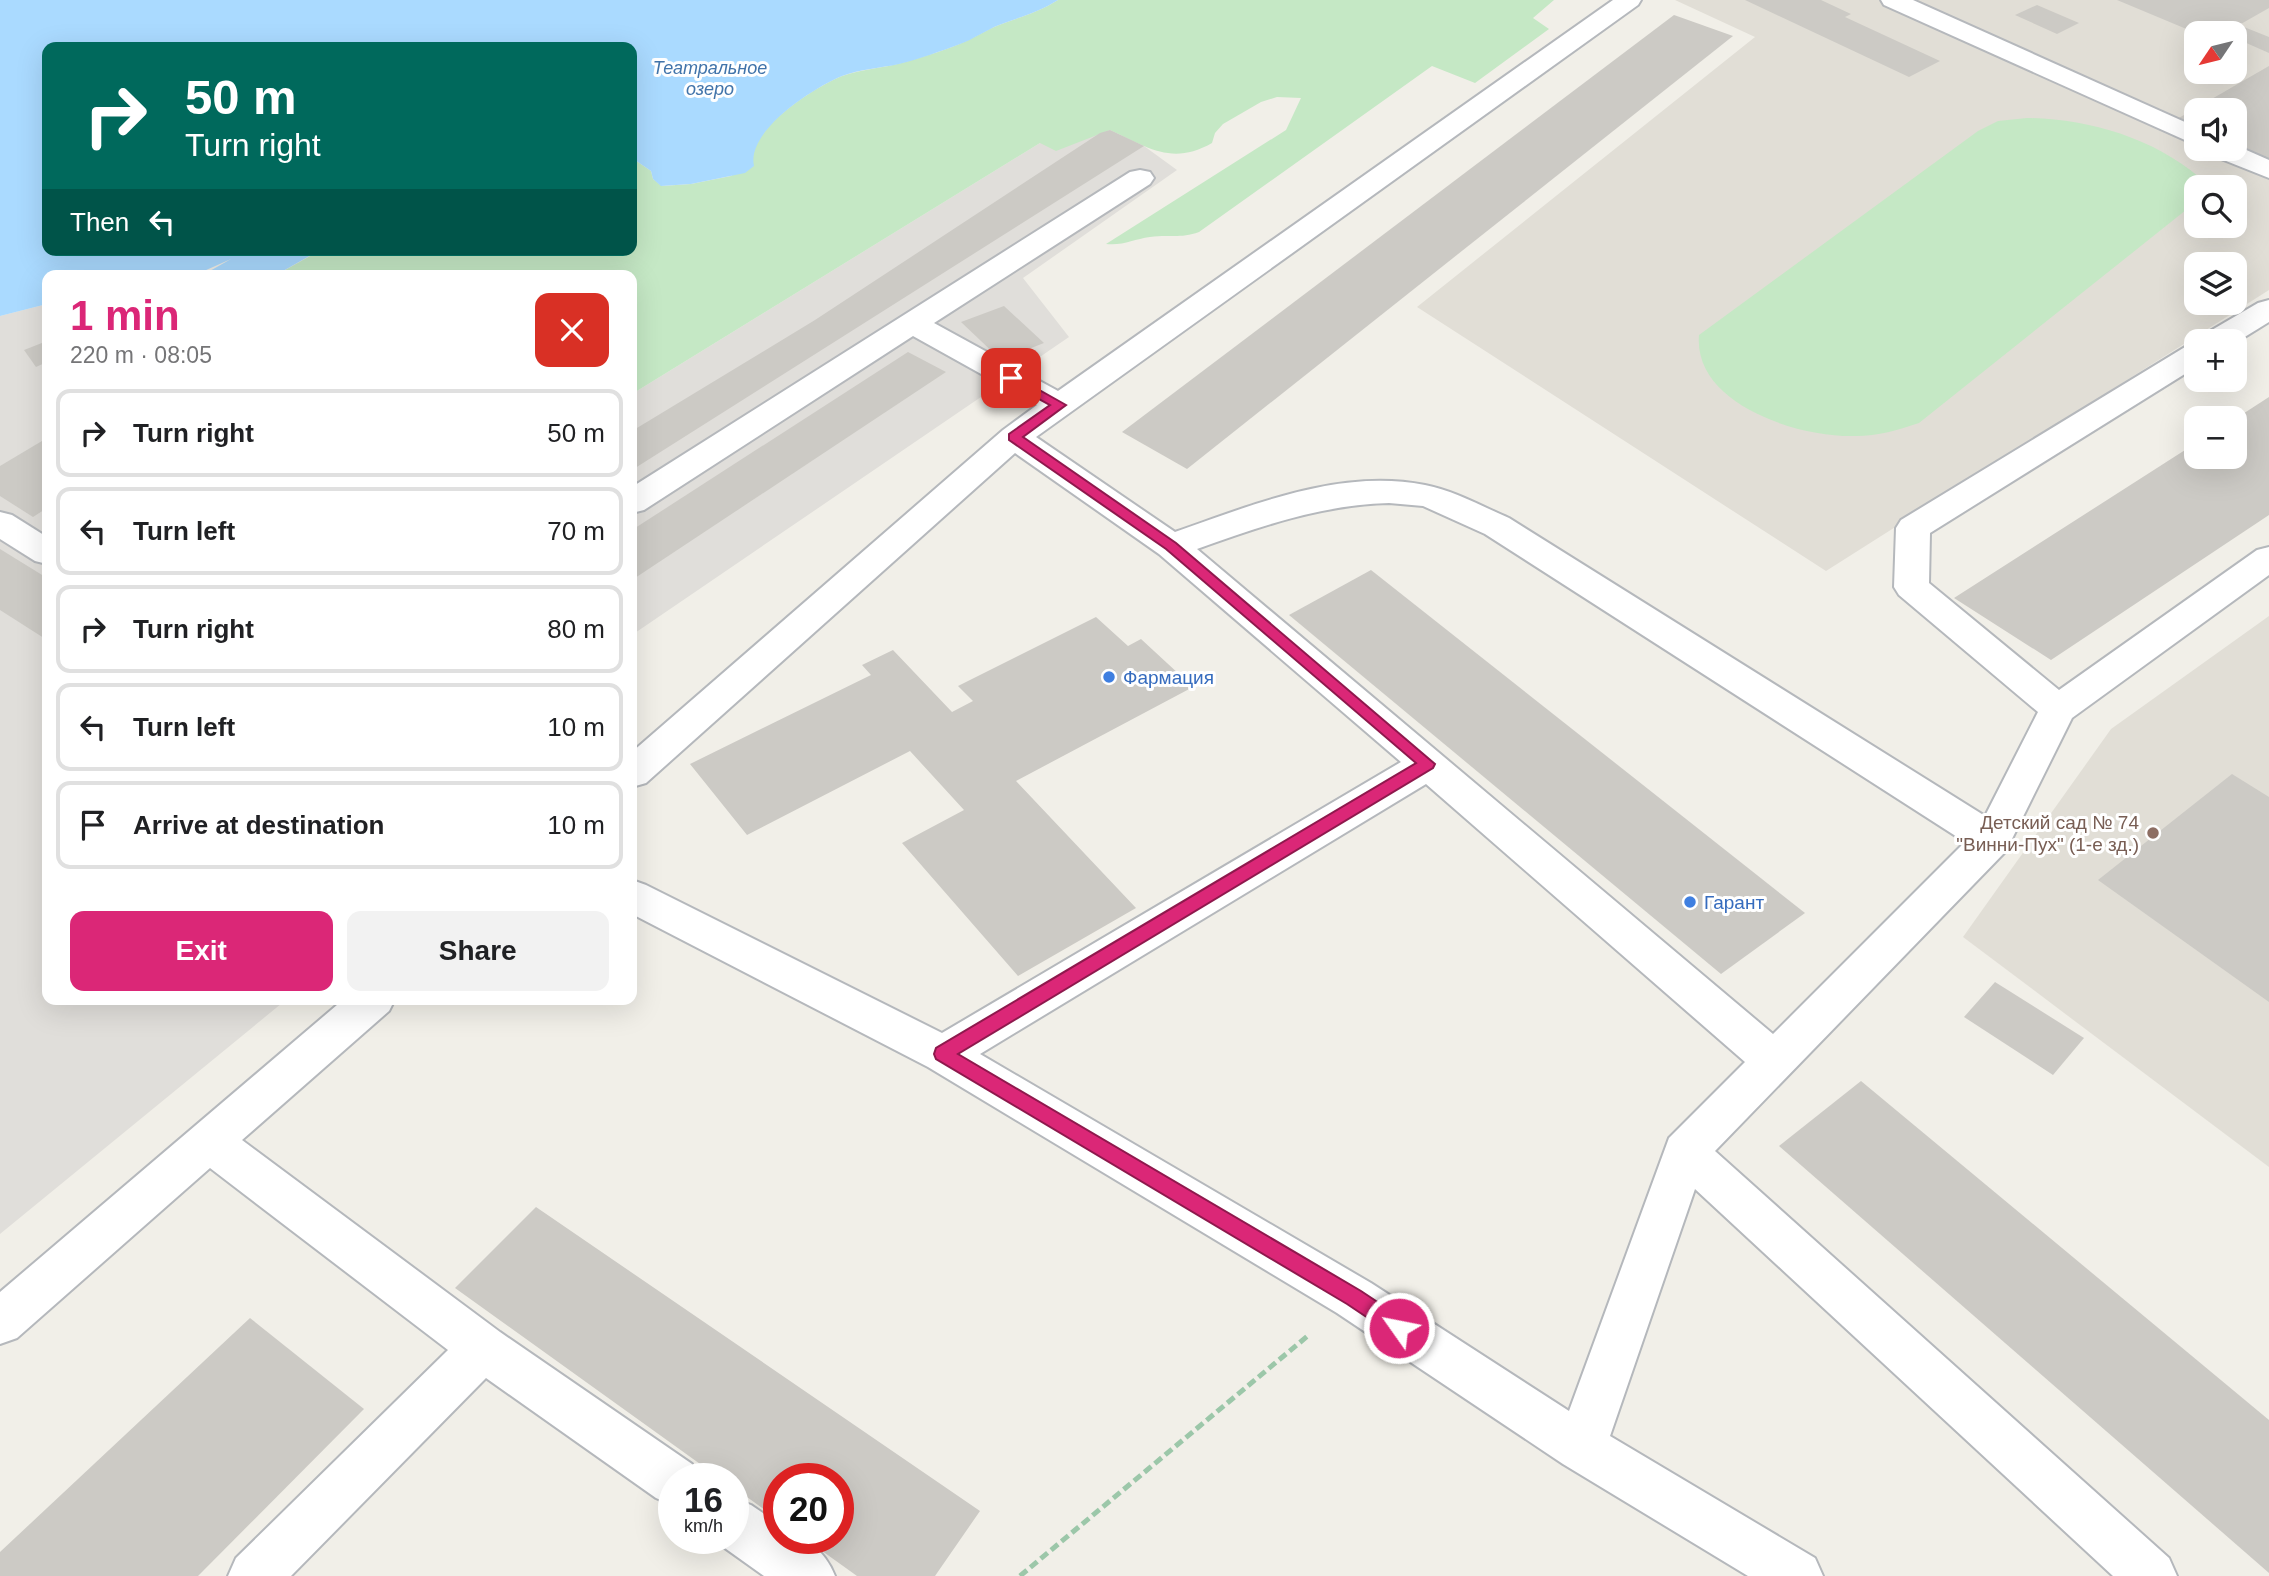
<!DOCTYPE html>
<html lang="en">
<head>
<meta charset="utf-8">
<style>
  :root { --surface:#fff; --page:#f2f2f2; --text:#202124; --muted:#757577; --line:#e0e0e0; --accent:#db2777 }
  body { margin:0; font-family:Arial,sans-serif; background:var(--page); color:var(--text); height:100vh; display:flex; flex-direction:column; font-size:26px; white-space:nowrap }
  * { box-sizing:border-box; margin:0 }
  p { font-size:23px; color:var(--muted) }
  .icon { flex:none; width:38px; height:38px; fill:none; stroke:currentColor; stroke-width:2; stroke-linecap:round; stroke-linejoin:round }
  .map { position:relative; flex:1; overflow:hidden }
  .drawer { position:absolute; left:42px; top:270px; width:595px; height:735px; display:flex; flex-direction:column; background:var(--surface); border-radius:14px; box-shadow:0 7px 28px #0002 }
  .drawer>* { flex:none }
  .hud { position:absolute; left:42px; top:42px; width:595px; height:214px; border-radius:14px; box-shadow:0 7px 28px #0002; background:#00695c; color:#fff; overflow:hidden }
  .needle { width:46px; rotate:235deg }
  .tools { position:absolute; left:2184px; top:21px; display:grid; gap:14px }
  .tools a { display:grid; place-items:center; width:63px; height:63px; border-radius:14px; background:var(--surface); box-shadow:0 7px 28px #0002; font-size:35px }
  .speed { position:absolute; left:658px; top:1463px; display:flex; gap:14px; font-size:35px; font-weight:700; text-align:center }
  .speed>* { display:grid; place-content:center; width:91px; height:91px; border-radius:50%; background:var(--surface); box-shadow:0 7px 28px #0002; line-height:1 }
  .speed small { font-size:18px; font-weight:400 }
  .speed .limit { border:10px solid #d22; background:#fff; color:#111 }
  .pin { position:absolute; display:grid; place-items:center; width:60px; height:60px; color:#fff; margin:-30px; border-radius:14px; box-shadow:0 4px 10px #0006 }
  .me { position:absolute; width:77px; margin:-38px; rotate:303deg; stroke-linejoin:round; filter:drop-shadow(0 0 5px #0008) }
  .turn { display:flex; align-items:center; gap:24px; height:147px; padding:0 28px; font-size:32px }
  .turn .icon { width:91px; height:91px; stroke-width:2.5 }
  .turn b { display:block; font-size:49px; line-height:60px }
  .then { display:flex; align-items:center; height:66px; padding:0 28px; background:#0003; gap:14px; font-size:26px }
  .round { display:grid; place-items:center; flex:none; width:74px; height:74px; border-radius:14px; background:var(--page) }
  .summary { display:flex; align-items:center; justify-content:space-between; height:119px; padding:0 28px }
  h1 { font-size:42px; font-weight:700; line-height:52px; color:var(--accent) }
  .cta { display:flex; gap:14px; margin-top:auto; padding:14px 28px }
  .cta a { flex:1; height:80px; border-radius:14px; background:var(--accent); color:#fff; font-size:28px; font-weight:700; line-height:80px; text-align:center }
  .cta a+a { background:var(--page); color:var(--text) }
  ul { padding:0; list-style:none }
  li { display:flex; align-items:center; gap:21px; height:88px; margin:0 14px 10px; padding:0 14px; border:4px solid var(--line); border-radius:14px }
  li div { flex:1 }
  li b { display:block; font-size:26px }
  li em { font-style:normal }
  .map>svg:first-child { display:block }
  .industrial { fill:#e0deda }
  .education { fill:#e1ded6; fill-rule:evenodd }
  .green { fill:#c5e8c5 }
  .water { fill:#aadaff }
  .building { fill:#cccac5 }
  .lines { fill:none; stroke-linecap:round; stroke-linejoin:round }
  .minor-casing { stroke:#b5b8bc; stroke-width:4 }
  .path { stroke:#9cc7a9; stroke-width:5; stroke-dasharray:9 4.5; stroke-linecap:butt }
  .minor { fill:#fff; fill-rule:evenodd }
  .route { fill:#db2777; stroke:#8e194d; stroke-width:2 }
  .shop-dot { fill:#3f7fe0; stroke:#fff; stroke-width:2.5 }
  .education-dot { fill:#8d6e63; stroke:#fff; stroke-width:2.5 }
  .labels { text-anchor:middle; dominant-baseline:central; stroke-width:6; stroke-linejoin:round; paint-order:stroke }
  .far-water-label { font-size:18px; font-style:italic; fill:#4174aa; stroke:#fff }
  .shop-label { font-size:19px; fill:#366cbe; stroke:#fff; text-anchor:start }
  .education-label { font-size:19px; fill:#785e54; stroke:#fff; text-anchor:end }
</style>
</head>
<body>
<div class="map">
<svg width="2269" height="1576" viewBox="0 0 2269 1576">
  <rect width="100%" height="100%" fill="#f1efe8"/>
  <!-- industrial -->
  <g class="industrial">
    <polygon points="1110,130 1144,146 1177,170 1023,278 1069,337 632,635 632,394 1040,143"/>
    <polygon points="47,304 47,999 287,999 0,1234 0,316"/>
  </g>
  <!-- education -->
  <g class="education">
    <path d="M 1675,0 L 2269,0 L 2269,290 L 1826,571 L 1417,307 L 1755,37 ZM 2196,33 L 2235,33 L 2235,72 L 2196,72 ZM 2196,110 L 2235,110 L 2235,149 L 2196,149 ZM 2196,187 L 2235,187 L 2235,226 L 2196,226 ZM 2196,264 L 2235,264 L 2235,303 L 2196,303 Z"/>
    <polygon points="2269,616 2269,1167 1963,937 2111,729"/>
  </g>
  <!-- green -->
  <g class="green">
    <path d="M 1058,0 L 1554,0 L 1533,18 L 1549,29 L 1475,83 L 1432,66 L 1199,232 C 1180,239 1169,234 1150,237 C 1134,239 1123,246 1106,244 L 1286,130 L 1301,98 L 1277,97 L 1261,102 L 1223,124 L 1215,133 L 1212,143 C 1172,166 1147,147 1110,130 L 1056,151 L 1040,143 L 632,394 L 632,275 L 276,275 L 321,250 L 632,250 L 632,158 L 651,171 L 653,179 L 662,186 L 691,184 L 731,176 L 752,160 C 754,127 807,93 833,80 C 855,69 882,69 905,62 C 925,56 947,50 966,41 C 977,36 988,29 999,25 C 1020,17 1039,12 1058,0 Z"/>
    <path d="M 2027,118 C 2088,119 2151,137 2199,177 L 2196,202 L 1919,423 C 1898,430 1878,436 1856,436 C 1800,438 1693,405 1699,335 L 1978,131 L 1998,121 Z"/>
  </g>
  <!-- water -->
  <path class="water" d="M 0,0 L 1058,0 C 1039,12 1020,17 999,25 C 986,30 974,39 960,44 C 941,51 920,59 899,64 C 881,68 860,69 842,76 C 813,88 746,131 754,166 L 745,173 L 691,184 L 661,186 L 653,179 L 651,171 L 632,158 L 632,47 L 47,47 L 47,250 L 320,250 L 276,275 L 208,272 L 231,259 L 195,275 L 47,275 L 47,304 L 0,316 Z"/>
  <!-- building -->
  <g class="building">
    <polygon points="1745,0 1821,0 1851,14 1845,17 1940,61 1909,77"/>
    <polygon points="2117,0 2269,0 2269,8 2239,25 2269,37 2269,53 2235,38 2235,33 2196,33"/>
    <polygon points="2037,5 2079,23 2057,34 2015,15"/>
    <polygon points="1674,15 1733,36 1187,469 1122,432"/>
    <polygon points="2269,66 2269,160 2235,145 2235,110 2196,110 2196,128 2177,119"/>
    <polygon points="1110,130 1144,146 632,470 632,431 815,320 1100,133"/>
    <polygon points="1004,306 1044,343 1001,360 961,322"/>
    <polygon points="47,341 47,362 36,367 24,350"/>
    <polygon points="908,352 946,372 632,580 632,530"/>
    <polygon points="2269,397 2269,515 2051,660 1954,598 2196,443 2196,457 2235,457 2235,419"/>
    <polygon points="47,438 47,508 33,517 0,496 0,466"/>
    <polygon points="0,549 47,578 47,640 0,610"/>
    <polygon points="1371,570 1805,913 1721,974 1289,615"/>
    <polygon points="1096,617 1128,646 1141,639 1193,687 1016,781 1136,908 1018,976 902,843 964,810 910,751 747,835 690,764 871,675 862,665 893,650 952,712 973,701 958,686"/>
    <polygon points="2232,774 2269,797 2269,1002 2098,880"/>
    <polygon points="1995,982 2084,1038 2053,1075 1964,1017"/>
    <polygon points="1861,1081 2269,1420 2269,1573 1779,1146"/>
    <polygon points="536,1207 980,1511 935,1576 857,1576 804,1538 838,1538 838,1479 779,1479 779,1520 733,1487 733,1479 721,1479 455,1288"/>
    <polygon points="250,1318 364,1409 198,1576 0,1576 0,1552"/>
  </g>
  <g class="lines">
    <!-- minor casing -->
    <g class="minor-casing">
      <g id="minor">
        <path d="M 1613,0 L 1641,0 L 1638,5 L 1036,437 L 1175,532 C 1253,505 1340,468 1425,485 C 1455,491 1481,506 1509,518 L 1985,816 L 2038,712 L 1899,595 L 1894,587 L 1896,528 L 1901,520 L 2185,347 L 2196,345 L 2196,367 L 1930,533 L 1929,583 L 2059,690 L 2257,550 L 2269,547 L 2269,575 L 2072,718 L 2006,851 L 1715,1151 L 2169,1558 L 2177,1576 L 2113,1576 L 1695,1189 L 1610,1436 L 1815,1558 L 1823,1576 L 1748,1576 L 1563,1464 L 1337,1313 L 928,1067 L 632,914 L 632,880 L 646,885 L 942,1033 L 1401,762 L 1159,554 L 1015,453 L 646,783 L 632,787 L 632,752 L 1003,430 L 1037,405 L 913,336 L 644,510 L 632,513 L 632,487 L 1130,172 L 1140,170 L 1150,172 L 1154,178 L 1150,184 L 934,323 L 1058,391 ZM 1389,503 L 1423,506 L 1485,534 L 1965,842 L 1773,1034 L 1197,549 C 1261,526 1321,505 1389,503 ZM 1426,784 L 1745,1062 L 1669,1138 L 1569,1411 L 1371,1283 L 980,1054 Z"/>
        <polygon points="1881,0 1913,0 2196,127 2196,145 1884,5"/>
        <polygon points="2235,145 2269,160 2269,178 2211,155 2207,149 2235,149"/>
        <polygon points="2269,300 2269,322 2235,343 2201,341 2205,334 2258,303"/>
        <polygon points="0,512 12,515 47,537 47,564 35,561 0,539"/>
        <polygon points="344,999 395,999 389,1011 242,1140 500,1332 692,1464 698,1479 674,1479 674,1506 656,1498 486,1378 291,1576 228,1576 236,1558 448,1350 210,1168 17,1338 0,1344 0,1292"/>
        <path d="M 733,1498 L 751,1505 L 779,1524 L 779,1538 C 808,1538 824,1549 835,1576 L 764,1576 L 715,1541 L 714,1538 L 733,1538 Z"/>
      </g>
    </g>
    <!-- path -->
    <polyline class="path" points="1020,1576 1310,1334"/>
    <!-- minor -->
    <use href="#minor" class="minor"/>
  </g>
  <!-- route -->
  <polygon class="route" points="1011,374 1066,405 1023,437 1176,543 1435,764 1433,768 958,1054 1361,1291 1406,1321 1409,1328 1406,1334 1399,1337 1392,1334 1347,1304 936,1059 934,1054 936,1048 1416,763 1166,549 1009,440 1009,434 1050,405 1006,381 1004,378"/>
  <!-- markers -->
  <g class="shop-dot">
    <circle cx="1109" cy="677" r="7"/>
    <circle cx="1690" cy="902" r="7"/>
  </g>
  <circle class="education-dot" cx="2153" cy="833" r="7"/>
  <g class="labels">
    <!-- far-water labels -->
    <g class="far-water-label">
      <text x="710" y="68">Театральное<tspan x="710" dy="21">озеро</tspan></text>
    </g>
    <!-- shop labels -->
    <g class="shop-label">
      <text x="1123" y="677">Фармация</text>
      <text x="1704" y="902">Гарант</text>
    </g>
    <!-- education labels -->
    <g class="education-label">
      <text x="2139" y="822">Детский сад № 74<tspan x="2139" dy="22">"Винни-Пух" (1-е зд.)</tspan></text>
    </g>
  </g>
</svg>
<div class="tools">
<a><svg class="needle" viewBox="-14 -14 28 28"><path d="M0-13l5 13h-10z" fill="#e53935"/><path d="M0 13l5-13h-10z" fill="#757577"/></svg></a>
<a><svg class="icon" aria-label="sound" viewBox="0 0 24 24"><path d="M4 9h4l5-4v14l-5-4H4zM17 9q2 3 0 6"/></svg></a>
<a><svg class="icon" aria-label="search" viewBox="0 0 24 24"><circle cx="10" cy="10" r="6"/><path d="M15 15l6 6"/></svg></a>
<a><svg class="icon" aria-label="layers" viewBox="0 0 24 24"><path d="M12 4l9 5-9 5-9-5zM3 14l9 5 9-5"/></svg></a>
<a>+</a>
<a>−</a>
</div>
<div class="speed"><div>16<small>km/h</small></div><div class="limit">20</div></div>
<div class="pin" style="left:1011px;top:378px;background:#d93025"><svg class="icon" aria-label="arrive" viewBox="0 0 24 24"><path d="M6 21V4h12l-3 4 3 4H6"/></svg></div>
<svg class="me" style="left:1399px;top:1328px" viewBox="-20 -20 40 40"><circle r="17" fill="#db2777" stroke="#fff" stroke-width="3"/><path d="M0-11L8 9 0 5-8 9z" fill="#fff"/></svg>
<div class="hud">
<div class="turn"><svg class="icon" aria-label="right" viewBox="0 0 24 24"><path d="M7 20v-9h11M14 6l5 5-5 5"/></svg><div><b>50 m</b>Turn right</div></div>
<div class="then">Then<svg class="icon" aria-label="left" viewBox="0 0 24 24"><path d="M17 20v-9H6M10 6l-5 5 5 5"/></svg></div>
</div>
<section class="drawer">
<div class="summary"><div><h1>1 min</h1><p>220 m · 08:05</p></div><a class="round" style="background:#d93025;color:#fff"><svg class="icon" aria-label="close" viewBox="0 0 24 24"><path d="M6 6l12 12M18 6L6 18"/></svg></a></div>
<ul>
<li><svg class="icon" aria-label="right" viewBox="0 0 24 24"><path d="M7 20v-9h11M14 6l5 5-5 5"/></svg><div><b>Turn right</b></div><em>50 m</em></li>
<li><svg class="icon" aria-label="left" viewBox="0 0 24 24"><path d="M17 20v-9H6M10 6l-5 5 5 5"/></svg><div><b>Turn left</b></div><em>70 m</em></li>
<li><svg class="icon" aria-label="right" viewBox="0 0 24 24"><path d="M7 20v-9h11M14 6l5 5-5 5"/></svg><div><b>Turn right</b></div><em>80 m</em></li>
<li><svg class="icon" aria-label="left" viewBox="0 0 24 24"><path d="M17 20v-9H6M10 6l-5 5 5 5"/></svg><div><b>Turn left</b></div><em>10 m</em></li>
<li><svg class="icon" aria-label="arrive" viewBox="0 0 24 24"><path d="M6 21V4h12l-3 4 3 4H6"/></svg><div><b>Arrive at destination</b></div><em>10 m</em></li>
</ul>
<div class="cta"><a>Exit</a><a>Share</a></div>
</section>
</div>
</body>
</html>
